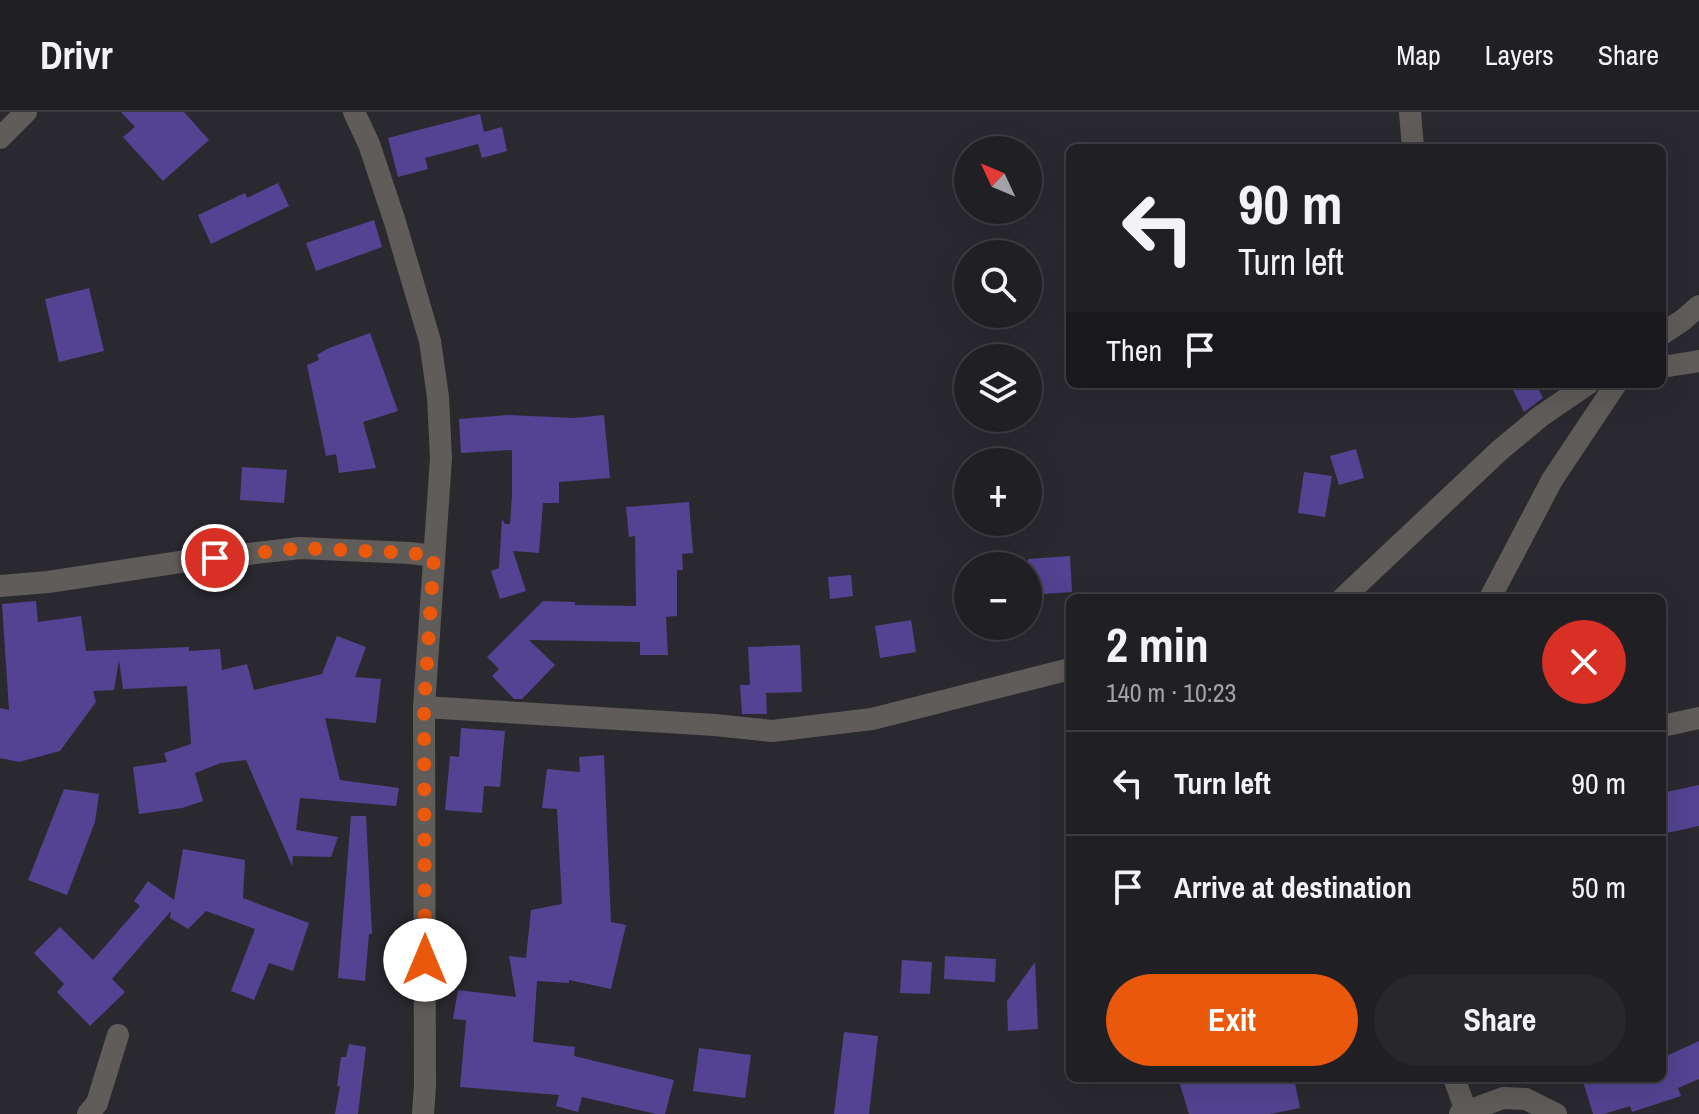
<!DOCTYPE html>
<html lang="en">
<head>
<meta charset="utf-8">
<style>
  :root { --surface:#201f24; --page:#28272c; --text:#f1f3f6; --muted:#a2a2a6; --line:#3d3d41; --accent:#ea580c }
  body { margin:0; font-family:"Archivo Narrow",sans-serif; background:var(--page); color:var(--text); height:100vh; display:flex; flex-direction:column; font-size:30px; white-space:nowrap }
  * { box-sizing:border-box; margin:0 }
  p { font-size:26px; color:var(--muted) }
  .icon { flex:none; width:44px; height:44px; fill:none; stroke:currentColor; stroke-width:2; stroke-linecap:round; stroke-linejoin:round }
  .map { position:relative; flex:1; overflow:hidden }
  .drawer { position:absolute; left:1066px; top:482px; width:600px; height:488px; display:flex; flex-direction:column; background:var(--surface); border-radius:12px; box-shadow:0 8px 32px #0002,0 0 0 2px var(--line) }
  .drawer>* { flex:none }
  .hud { position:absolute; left:1066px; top:32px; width:600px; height:244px; border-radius:12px; box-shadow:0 8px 32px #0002,0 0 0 2px var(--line); background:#201f24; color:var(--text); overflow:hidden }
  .needle { width:52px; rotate:314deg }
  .buttons { position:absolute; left:954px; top:24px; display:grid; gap:16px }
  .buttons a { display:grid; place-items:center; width:88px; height:88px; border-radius:50%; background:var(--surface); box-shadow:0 8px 32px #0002,0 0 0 2px var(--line); font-size:40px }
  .pin { position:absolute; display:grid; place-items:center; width:68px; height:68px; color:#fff; margin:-34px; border:4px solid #fff; border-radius:50%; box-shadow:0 2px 8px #0007 }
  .me { position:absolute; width:88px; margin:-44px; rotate:0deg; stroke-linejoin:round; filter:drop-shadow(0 0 6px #0008) }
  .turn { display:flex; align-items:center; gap:28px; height:168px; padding:0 40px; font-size:36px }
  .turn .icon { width:104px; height:104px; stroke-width:2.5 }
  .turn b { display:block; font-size:56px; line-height:68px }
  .then { display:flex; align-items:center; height:76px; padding:0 40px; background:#0003; gap:16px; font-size:30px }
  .round { display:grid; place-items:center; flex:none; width:84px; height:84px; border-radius:42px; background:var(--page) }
  .head { display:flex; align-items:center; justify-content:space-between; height:136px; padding:0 40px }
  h1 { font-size:48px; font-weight:700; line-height:60px }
  .cta { display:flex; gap:16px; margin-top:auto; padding:16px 40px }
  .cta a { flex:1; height:92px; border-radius:48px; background:var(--accent); color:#fff; font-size:32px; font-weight:700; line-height:92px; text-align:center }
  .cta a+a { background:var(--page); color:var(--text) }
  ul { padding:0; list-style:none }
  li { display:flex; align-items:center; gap:24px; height:104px; padding:0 40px; border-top:2px solid var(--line) }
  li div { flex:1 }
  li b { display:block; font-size:30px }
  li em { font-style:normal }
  header { display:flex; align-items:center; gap:48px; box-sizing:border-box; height:112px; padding:0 40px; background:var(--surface); border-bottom:2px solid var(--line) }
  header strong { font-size:38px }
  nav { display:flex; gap:44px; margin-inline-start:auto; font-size:28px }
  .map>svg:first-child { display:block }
  .building { fill:#534392 }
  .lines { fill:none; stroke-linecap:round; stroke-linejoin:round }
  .minor { stroke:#605c5a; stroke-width:22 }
  .route { stroke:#ea580c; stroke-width:14; stroke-dasharray:0 25.2 }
</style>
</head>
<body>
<header>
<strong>Drivr</strong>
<nav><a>Map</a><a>Layers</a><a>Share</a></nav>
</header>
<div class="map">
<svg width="1699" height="1002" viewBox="0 0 1699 1002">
  <rect width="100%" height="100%" fill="#2b2930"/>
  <!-- building -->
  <g class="building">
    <polygon points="121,0 184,0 209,28 163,69 123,25 135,15"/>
    <polygon points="480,2 484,20 502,15 507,39 482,46 478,32 425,46 428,57 398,65 388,26"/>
    <polygon points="278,71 289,94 211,132 198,103 245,81 247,86"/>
    <polygon points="374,108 382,135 316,159 306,131"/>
    <polygon points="89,176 104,239 59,250 45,187"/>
    <polygon points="370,221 398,299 363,310 376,356 339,361 336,342 326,344 307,253 319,248 317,243 329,236"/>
    <polygon points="1510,272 1536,272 1543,286 1524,300"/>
    <polygon points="508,303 574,306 604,303 610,366 559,370 559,391 543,391 539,441 513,439 526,479 500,487 491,459 499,456 502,407 505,412 510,412 512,384 512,338 461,341 459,307"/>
    <polygon points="1356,337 1364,366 1339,373 1330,344"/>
    <polygon points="242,355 287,358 284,391 240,388"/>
    <polygon points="1304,360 1332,364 1325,405 1298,401"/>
    <polygon points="689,390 693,441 682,442 683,458 677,458 677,504 666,505 668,543 640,543 640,530 529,528 555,553 522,587 514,587 492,564 499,557 487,545 543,489 575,490 575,493 636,494 635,424 629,425 626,395"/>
    <polygon points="1070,444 1072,480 1028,483 1028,447"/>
    <polygon points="851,463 853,484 830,487 828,465"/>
    <polygon points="36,489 38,510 81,504 86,539 189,535 189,539 220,537 222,558 247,552 254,578 322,562 337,524 366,535 355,565 381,567 376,611 325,606 340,668 399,676 396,694 300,686 296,718 338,725 331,745 293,744 292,754 246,648 221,651 195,661 203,689 182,696 139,702 133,655 167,650 164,641 191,632 187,574 123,577 119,548 114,578 93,579 96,590 60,639 19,650 0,646 0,596 9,598 2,492"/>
    <polygon points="911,508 916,540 880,546 875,514"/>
    <polygon points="800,533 802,580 766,581 767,602 742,602 740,573 750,573 748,535"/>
    <polygon points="461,616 505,619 500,675 484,674 482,701 445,698 450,644 459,645"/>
    <polygon points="604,643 611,810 626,813 611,877 569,868 569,871 537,869 533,930 575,935 574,944 674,968 665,1002 656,1002 582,985 578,1000 556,994 559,983 460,975 466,908 453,907 458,878 516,885 509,844 526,846 531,798 562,792 557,697 542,696 547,657 580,660 579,645"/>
    <polygon points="1699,673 1699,714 1662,722 1662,681"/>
    <polygon points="64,677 99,682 95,710 67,783 28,768"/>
    <polygon points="351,704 366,704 372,822 369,822 365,869 338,866"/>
    <polygon points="183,737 245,748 243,786 309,811 293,859 269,851 254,888 231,879 255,817 206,799 188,817 170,806 171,799 112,867 125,880 90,914 57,880 64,872 34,841 60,815 93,848 140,794 134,789 148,769 174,788"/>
    <polygon points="945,844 996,847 995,870 944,867"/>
    <polygon points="902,848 932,850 930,882 900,881"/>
    <polygon points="1035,850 1038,917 1008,919 1007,889"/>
    <polygon points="844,920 878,924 869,1002 834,1002"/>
    <polygon points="1699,929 1699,967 1678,976 1681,984 1632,1000 1630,994 1604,1002 1593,1002 1582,966 1662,966 1662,946"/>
    <polygon points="349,932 366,935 358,1002 335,1002 340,974 337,974 341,945 346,945"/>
    <polygon points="699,936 751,943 745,986 693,979"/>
    <polygon points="1178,966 1294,966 1300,996 1270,1002 1189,1002"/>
  </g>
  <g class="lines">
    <!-- minor -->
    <g class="minor">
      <polyline points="354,0 369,32 395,110 430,229 438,285 441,346 424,595 425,974 423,1002"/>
      <polyline points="1410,0 1413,36"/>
      <polyline points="0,26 26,0"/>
      <polyline points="1662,222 1683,208 1699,194"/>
      <polyline points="1662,255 1699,249"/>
      <polyline points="0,474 48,470 187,449 300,436 410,441 434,444"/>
      <polyline points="1343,486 1500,338 1541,304 1588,272"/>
      <polyline points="1490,486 1552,368 1616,272"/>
      <polyline points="424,595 715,613 772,619 872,607 1070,557"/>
      <polyline points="1662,614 1699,606"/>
      <polyline points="1454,966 1466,999"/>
      <polyline points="88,1002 97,991 118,923"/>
      <polyline points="1460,1002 1503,986 1526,987 1556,1002"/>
    </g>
  </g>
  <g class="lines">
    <!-- route -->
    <polyline class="route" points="215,446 300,436 410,441 434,444 424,595 425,848"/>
  </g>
</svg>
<div class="buttons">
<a><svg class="needle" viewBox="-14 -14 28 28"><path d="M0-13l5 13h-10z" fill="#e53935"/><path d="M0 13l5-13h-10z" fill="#a2a2a6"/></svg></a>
<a><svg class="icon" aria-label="search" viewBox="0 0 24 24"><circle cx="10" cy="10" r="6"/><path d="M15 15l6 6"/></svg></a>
<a><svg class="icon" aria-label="layers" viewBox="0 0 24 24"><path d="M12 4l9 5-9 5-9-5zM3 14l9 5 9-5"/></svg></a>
<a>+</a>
<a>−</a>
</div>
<div class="pin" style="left:215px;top:446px;background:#d93025"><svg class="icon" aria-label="arrive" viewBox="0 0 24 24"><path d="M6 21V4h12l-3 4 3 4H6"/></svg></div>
<svg class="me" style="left:425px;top:848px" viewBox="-20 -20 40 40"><circle r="19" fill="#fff"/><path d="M0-13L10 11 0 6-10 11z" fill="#ea580c"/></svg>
<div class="hud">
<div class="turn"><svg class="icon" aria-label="left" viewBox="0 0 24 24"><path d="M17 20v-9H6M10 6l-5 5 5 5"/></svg><div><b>90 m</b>Turn left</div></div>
<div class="then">Then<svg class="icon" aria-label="arrive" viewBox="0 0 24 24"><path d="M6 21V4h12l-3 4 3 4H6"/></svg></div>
</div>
<section class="drawer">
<div class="head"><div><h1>2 min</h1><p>140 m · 10:23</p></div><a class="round" style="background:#d93025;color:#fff"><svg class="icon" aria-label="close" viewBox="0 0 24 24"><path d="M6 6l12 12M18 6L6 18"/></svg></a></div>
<ul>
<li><svg class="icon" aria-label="left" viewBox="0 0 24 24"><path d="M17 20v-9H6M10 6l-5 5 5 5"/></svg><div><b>Turn left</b></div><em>90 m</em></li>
<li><svg class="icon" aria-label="arrive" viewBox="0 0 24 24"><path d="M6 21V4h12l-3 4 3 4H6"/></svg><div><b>Arrive at destination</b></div><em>50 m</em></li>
</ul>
<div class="cta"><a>Exit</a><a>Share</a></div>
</section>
</div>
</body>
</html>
